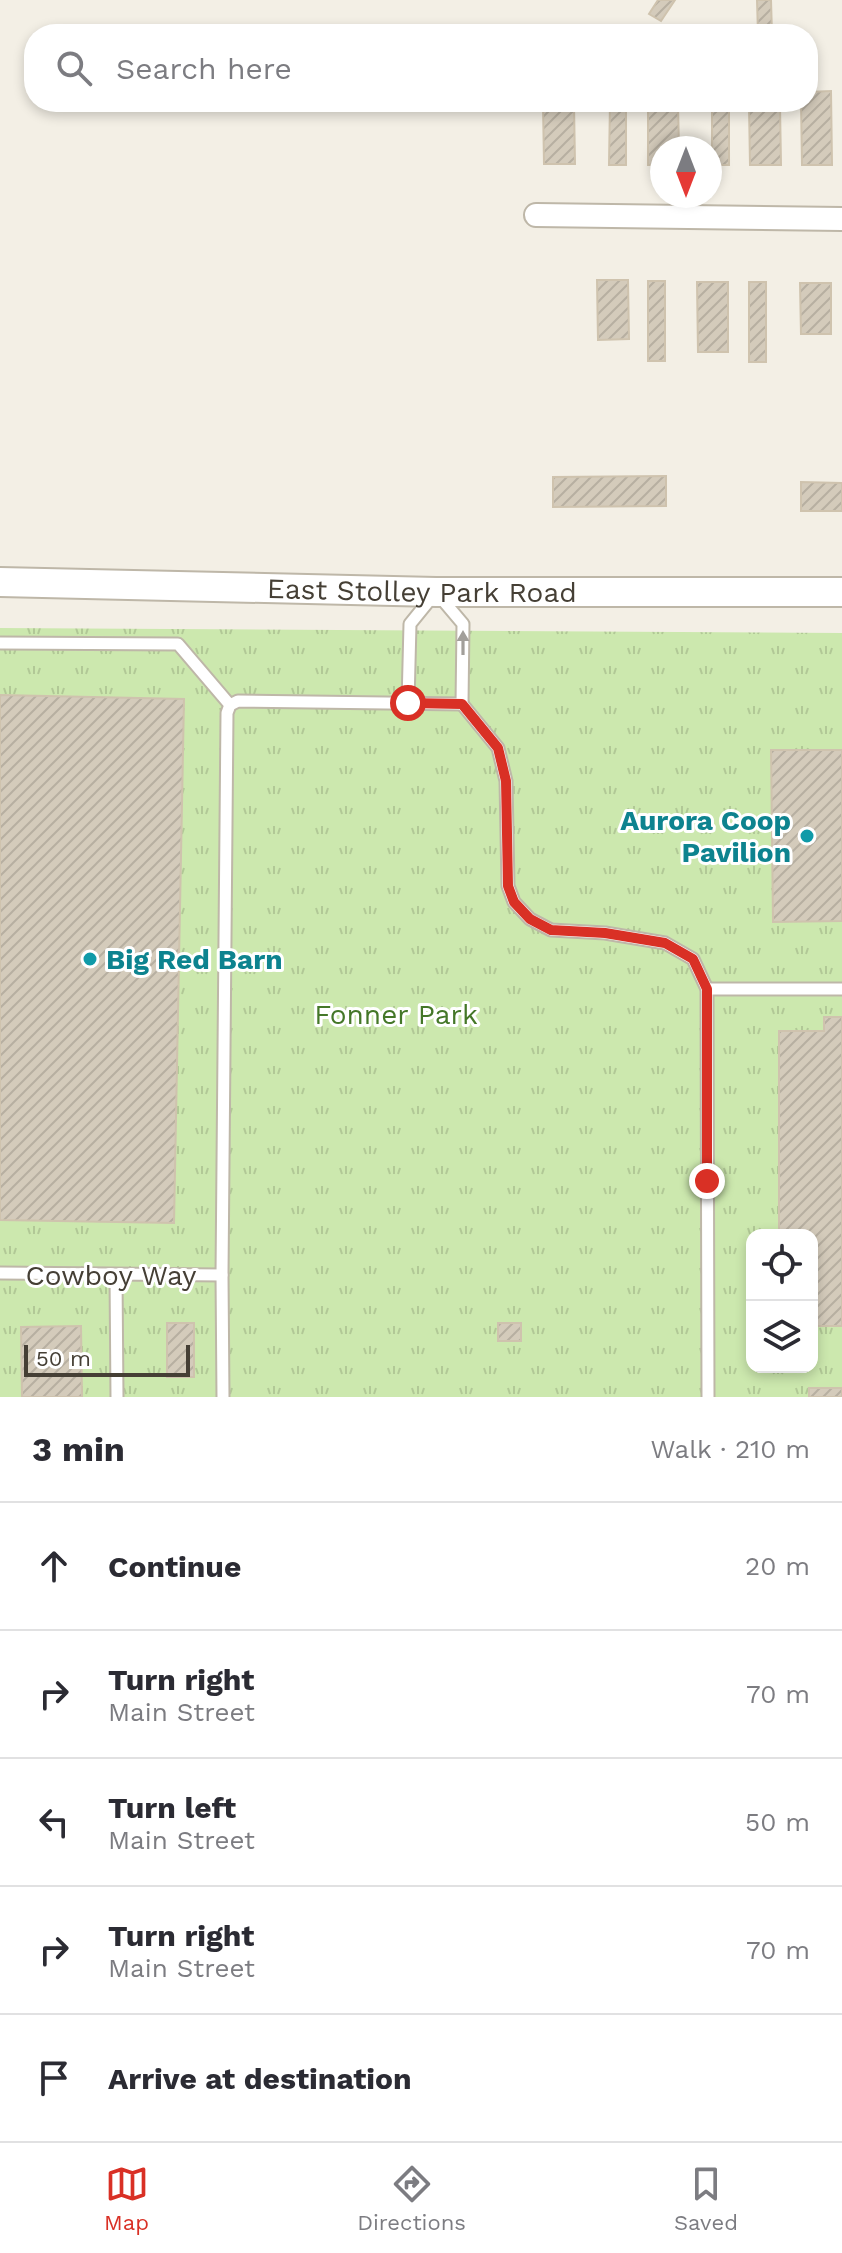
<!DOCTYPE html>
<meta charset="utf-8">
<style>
:root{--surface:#fff;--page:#f2f2f3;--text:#2b2b33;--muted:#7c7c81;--line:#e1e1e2;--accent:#d93025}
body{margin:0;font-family:"Work Sans",sans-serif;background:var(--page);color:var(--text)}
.controls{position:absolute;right:24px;bottom:24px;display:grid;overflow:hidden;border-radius:16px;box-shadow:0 4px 12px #0003}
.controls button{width:72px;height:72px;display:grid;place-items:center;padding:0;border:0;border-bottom:2px solid var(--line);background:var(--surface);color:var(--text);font:40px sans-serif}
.compass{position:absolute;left:650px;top:136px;width:72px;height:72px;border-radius:50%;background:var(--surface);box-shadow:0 4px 12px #0003;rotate:180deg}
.scale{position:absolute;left:24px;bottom:20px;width:166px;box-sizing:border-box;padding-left:8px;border:4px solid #453f35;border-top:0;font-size:22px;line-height:28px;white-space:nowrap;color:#453f35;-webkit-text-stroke:6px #fff;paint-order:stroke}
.stop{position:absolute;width:24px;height:24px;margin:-18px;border:6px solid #d93025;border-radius:50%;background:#fff}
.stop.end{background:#d93025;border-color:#fff;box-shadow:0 2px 8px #0008}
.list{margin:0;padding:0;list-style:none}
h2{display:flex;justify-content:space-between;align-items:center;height:104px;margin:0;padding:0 32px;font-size:34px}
h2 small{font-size:26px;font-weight:400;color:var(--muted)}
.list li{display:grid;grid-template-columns:52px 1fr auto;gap:24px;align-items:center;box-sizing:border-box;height:128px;padding:0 32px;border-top:2px solid var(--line)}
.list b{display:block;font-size:30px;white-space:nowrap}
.list p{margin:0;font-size:26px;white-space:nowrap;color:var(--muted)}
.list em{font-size:26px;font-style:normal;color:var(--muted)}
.icon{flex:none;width:44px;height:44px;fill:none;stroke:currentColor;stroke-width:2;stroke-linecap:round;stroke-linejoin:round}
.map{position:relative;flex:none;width:842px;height:1397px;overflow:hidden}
.search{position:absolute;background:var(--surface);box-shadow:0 4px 12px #0003;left:24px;right:24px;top:24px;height:88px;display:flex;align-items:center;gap:20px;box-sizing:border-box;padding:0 28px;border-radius:32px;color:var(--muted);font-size:30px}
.sheet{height:744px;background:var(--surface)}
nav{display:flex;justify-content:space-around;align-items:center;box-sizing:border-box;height:112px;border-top:2px solid var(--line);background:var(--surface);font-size:22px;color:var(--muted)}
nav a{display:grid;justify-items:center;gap:4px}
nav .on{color:var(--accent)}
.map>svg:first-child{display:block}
.park{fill:url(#park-tufts);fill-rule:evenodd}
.building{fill:url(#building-hatch);stroke:#cfc3ae;stroke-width:2}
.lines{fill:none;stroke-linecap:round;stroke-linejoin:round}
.service-casing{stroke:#beb7a8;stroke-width:15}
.minor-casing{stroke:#beb7a8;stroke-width:26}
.tertiary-casing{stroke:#beb7a8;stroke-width:32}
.service{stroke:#fff;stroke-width:11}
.minor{stroke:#fff;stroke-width:22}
.tertiary{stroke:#fff;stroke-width:28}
.oneway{fill:#a29f9a}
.route{stroke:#d93025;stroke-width:10}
.culture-dot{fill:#0f9aa8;stroke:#fff;stroke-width:3}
.labels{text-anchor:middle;stroke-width:6;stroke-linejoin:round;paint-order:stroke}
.street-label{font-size:28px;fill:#453f35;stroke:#fff}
.culture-label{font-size:28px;font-weight:bold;fill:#0d838f;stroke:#fff;text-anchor:end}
.park-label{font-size:28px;fill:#447728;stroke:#fff}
</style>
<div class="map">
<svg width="842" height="1397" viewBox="0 0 842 1397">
<defs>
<pattern id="park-tufts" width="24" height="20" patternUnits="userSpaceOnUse" patternTransform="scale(2)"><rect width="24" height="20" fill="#cce8ae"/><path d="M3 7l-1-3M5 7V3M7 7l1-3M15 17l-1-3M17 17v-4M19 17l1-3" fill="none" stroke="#b1c896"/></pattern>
<pattern id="building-hatch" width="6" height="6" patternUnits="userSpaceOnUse" patternTransform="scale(2)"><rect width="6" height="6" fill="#d4cbbb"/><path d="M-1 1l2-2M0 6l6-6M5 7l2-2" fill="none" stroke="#b7afa1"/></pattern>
</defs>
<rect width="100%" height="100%" fill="#f3efe5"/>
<path class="park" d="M0,628l842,5v764h-842zM752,1235h60v132h-60z"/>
<g class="building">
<path d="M658,0h17l-14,21 -12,-7z"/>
<path d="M757,0h14l1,34h-14z"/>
<path d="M831,91l1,74h-30l-1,-63h7v-10z"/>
<path d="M610,102h16v63h-17z"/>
<rect x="712" y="102" width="17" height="63"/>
<path d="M574,104l1,60h-31l-1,-59z"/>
<path d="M648,105h30l1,43h-17v17h-14z"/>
<path d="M780,105l1,60h-31l-1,-59z"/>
<path d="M597,280h31l1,59 -31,1z"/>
<rect x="648" y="281" width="17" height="80"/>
<path d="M697,282h31v70h-30z"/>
<rect x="749" y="282" width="17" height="80"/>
<path d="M800,283h31v51h-30z"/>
<path d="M666,476v30l-113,1v-30z"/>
<path d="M801,482l41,1v28h-41z"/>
<path d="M0,695l184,4 -10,524 -174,-3z"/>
<path d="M771,750h71v171l-69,1z"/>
<path d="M824,1017h18v309h-30v-91h-33v-204h45z"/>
<rect x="167" y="1323" width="27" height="54"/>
<rect x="498" y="1323" width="23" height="18"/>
<path d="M81,1326l1,71h-60l-1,-70z"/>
<rect x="809" y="1388" width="33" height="9"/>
</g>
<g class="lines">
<defs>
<g id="service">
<path d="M0,643l178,1 52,61"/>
<path d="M408,703l2,-79 26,-32 27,32 -1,80"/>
<path d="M462,704l36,44 8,33 2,105 6,16 16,17 21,11 54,3 60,10 28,16 14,30 1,408"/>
<path d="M707,989h135"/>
<path d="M0,1273l222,2"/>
<path d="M116,1275l1,122"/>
<path d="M223,1397l-1,-122 5,-562 3,-8 8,-4 224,3"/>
</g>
<path id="minor" d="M536,215l306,4"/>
<g id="tertiary">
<path id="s1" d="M0,582l436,10h406"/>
</g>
</defs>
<use href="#service" class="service-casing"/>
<use href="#minor" class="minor-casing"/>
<use href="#tertiary" class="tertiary-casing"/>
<use href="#service" class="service"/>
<use href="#minor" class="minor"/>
<use href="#tertiary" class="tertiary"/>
</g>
<defs><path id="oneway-solid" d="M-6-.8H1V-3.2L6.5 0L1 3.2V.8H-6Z" transform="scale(2)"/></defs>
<use class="oneway" href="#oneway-solid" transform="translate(463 643) rotate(-90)"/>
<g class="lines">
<path class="route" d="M408,703l54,1 36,44 8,33 2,105 6,16 16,17 21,11 54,3 60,10 28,16 14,30v192"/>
</g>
<g class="culture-dot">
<circle cx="807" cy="836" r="8"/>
<circle cx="90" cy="959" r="8"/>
</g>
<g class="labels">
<g class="street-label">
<text dy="10" stroke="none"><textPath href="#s1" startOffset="422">East Stolley Park Road</textPath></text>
<text x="111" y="1285">Cowboy Way</text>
</g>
<g class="culture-label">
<text x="791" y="830">Aurora Coop<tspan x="791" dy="32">Pavilion</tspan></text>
<text x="106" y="969" text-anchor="start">Big Red Barn</text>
</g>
<g class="park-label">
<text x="396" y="1024">Fonner Park</text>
</g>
</g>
</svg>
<div class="controls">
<button><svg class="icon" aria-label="locate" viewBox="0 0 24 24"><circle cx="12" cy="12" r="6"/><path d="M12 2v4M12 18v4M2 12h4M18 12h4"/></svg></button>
<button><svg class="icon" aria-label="layers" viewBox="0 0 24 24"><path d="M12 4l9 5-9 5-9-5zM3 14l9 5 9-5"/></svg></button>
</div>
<svg class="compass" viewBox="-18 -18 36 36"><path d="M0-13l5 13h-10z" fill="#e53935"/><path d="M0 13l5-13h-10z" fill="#7c7c81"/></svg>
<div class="scale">50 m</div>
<div class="stop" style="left:408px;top:703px"></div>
<div class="stop end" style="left:707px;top:1181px"></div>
<div class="search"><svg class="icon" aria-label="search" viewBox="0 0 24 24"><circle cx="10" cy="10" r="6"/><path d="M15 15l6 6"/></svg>Search here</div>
</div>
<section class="sheet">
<h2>3 min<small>Walk · 210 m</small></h2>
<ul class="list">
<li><svg class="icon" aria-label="ahead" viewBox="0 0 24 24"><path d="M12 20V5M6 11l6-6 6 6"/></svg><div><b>Continue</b></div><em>20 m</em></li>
<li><svg class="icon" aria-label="right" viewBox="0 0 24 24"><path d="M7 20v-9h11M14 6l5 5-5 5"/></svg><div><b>Turn right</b><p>Main Street</p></div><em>70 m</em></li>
<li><svg class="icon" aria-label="left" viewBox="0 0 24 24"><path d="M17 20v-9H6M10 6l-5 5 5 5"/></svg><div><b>Turn left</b><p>Main Street</p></div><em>50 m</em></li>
<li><svg class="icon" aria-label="right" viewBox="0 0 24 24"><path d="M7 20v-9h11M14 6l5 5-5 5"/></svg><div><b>Turn right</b><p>Main Street</p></div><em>70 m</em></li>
<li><svg class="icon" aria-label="arrive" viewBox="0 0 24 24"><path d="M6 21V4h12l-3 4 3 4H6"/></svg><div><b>Arrive at destination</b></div></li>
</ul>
</section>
<nav>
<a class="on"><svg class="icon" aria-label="map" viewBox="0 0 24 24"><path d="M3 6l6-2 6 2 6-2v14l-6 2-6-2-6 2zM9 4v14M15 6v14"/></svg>Map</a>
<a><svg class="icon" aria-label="directions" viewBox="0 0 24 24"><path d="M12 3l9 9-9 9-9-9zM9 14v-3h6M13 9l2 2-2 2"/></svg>Directions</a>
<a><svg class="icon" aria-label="saved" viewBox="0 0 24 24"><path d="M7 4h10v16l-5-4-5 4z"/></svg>Saved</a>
</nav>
